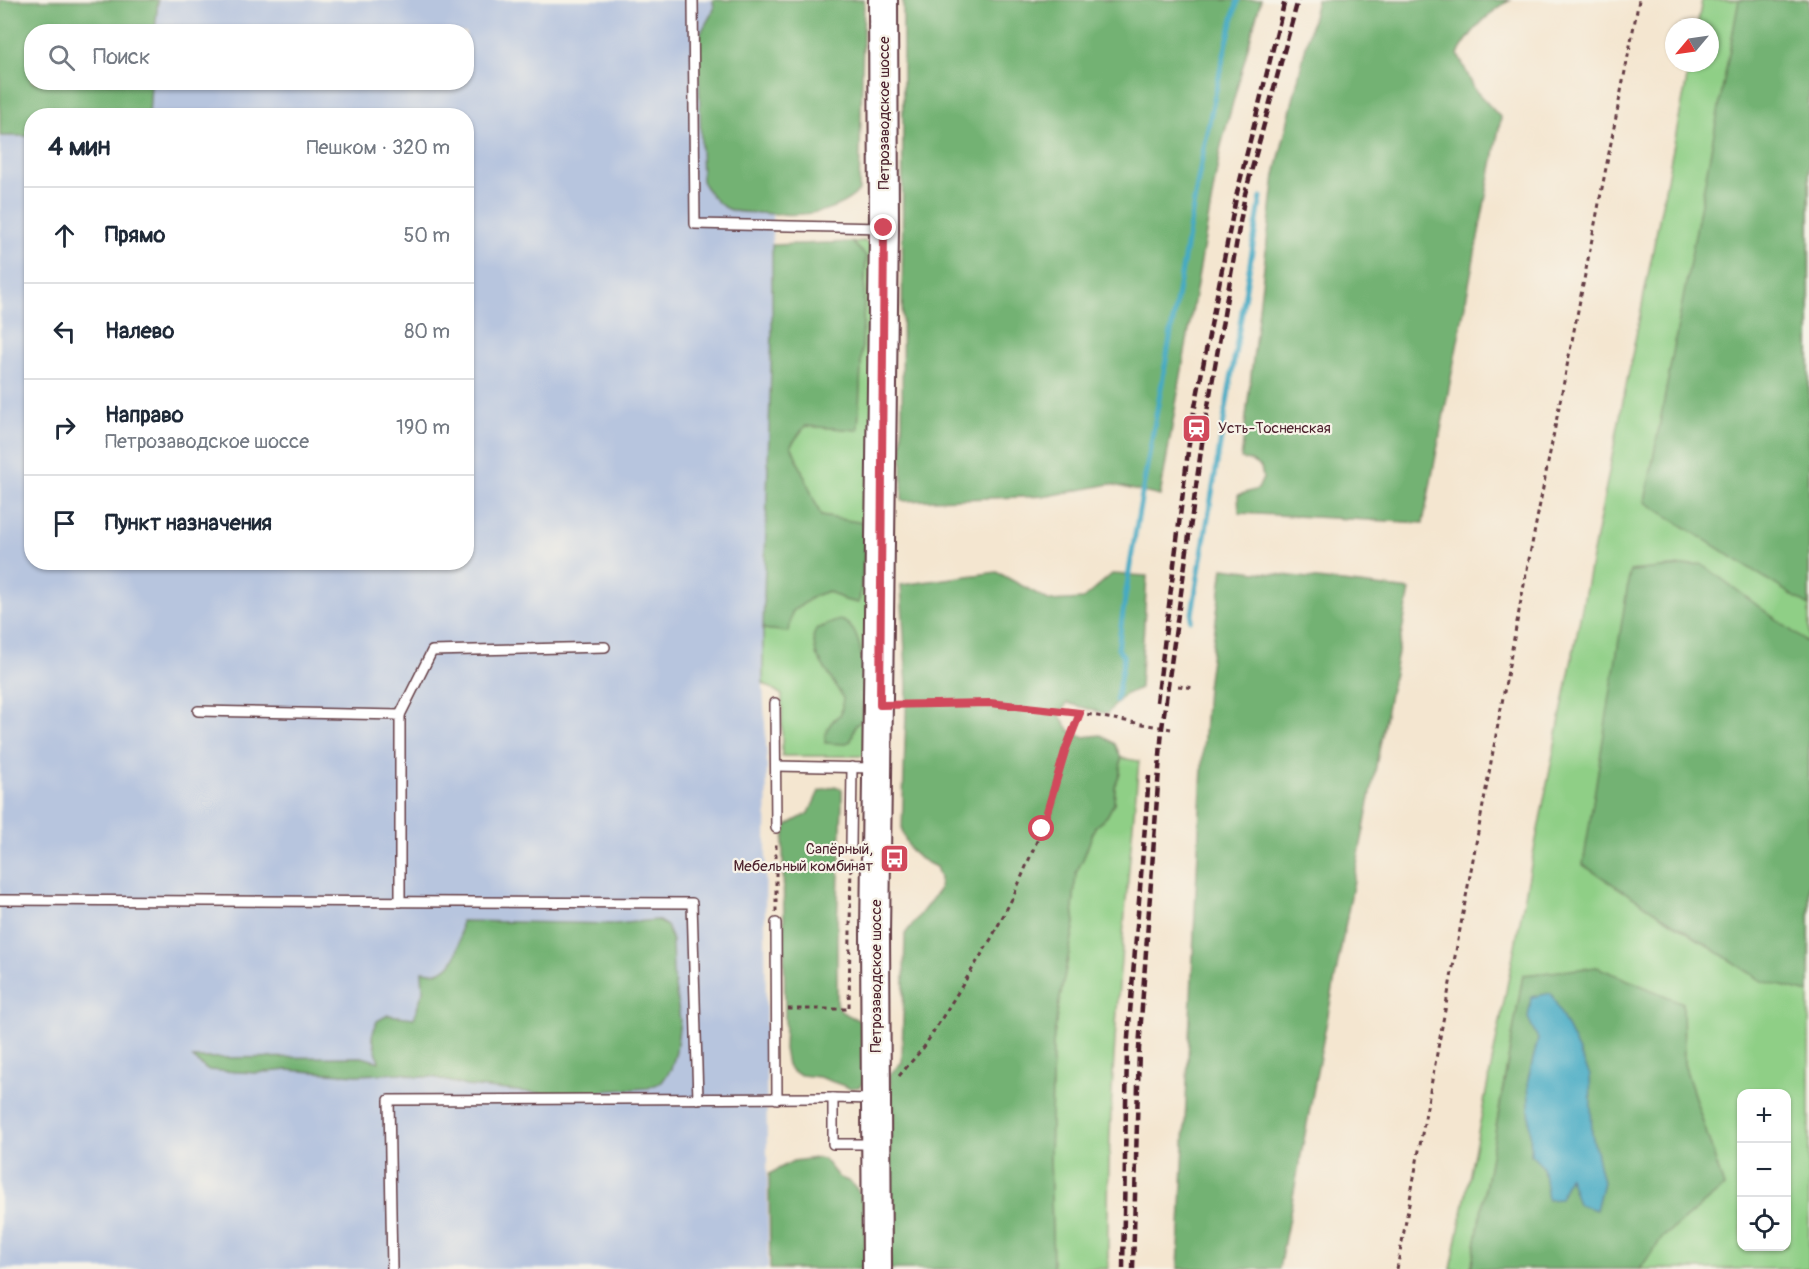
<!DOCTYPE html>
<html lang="ru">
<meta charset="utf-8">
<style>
:root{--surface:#fff;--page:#f2f2f3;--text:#1f2937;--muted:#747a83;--line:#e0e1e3}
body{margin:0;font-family:Pangolin,sans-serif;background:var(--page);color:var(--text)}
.controls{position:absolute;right:18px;bottom:18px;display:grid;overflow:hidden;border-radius:12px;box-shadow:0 2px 4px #0004}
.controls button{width:54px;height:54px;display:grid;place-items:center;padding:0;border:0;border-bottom:2px solid var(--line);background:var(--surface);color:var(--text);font:30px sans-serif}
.compass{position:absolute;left:1665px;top:18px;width:54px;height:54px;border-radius:50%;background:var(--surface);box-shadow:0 2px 4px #0004;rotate:241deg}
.stop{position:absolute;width:18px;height:18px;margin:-14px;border:4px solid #d1495b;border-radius:50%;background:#fff}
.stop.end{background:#d1495b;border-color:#fff;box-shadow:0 2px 6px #0008}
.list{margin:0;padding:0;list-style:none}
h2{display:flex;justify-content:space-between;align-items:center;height:78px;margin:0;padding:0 24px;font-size:26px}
h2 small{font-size:20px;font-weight:400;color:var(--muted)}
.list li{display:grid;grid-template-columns:39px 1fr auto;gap:18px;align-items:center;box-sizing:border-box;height:96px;padding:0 24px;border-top:2px solid var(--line)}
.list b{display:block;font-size:22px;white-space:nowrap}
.list p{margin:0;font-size:20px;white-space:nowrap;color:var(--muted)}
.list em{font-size:20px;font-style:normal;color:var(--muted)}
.icon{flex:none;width:33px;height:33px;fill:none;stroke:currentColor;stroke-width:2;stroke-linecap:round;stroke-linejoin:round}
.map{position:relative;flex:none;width:1809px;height:1269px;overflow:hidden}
.search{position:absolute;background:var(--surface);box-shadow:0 2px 4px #0004;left:24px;top:24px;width:450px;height:66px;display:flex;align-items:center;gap:15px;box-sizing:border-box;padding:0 21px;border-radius:24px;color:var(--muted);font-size:22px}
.panel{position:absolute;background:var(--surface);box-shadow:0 2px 4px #0004;left:24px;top:108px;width:450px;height:462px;border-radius:24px}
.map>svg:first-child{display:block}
.industrial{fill:#b7c5de;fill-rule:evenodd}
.green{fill:#8fcf86;stroke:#6c7758;stroke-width:1.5;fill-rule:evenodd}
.forest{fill:#73b273;stroke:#5e684f;stroke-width:1.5}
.water{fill:#44aac4;stroke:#476478;stroke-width:1.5}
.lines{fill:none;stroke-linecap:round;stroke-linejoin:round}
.stream{stroke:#44aac4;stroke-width:5}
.service-casing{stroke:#643d44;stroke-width:12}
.primary-casing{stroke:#643d44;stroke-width:32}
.path{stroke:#643d44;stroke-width:3;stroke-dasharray:4.5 4.5;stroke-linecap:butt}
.service{stroke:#fff;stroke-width:9}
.primary{stroke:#fff;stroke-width:28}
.rail{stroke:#4a1f2b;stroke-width:4.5;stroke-dasharray:9 4.5;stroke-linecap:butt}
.route{stroke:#d1495b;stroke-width:8}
.labels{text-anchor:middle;stroke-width:4.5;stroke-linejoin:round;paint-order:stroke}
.street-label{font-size:15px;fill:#4a1f2b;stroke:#f7f3e8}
.poi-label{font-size:15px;fill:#4a1f2b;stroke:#f7f3e8;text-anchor:start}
</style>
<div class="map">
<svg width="1809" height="1269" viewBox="0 0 1809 1269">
<rect width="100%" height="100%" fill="#f7f3e8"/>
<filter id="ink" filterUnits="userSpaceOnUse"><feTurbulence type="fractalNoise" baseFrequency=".0167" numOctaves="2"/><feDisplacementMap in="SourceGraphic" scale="12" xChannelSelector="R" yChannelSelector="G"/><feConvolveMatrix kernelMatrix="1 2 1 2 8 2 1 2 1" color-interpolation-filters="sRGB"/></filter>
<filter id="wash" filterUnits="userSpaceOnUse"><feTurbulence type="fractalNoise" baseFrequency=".008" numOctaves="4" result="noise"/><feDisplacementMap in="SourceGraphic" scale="24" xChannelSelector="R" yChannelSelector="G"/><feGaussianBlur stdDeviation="1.35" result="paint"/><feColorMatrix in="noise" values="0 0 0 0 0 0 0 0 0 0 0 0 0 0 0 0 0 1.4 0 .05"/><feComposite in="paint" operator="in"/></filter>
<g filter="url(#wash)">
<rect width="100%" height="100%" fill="#f4e6d0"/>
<path class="industrial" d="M0,0h773l-1,333 -9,296v54l4,80 -2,157 3,349h-768zM32,32h434v50h-434zM32,116h434v446h-434z"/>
<g class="green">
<path d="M1702,0h107v1269h-169l22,-31 62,-51 -40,-123 -1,-61 -160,-28 -52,294h-20l239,-1206h20v-36h-13zM1742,1094h44v152h-44z"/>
<path d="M864,241l12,6 -8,509h-86v-61l-19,-12v-54l25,2 4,-19 22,-16 14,-5 17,9 14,3 5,-79 -43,-8 -30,-71 14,-19 53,4 8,-174 -14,-14z"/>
<path d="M1121,758l18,3c-16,169 -33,338 -31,508h-55l-3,-112 3,-113 5,-36 17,-85 -2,-15 3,-35 8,-16 11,-30 12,-11 7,-13 1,-16 5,-14z"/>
</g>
<g class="forest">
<path d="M0,0h158l-3,31 -123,1v50l119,1 -2,32 -117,1 -1,20h-31z"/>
<path d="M713,0h151l-5,191c-27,26 -64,25 -100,22 -9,-1 -20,0 -28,-3 -13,-4 -23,-18 -29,-29l-4,-143 16,-29z"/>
<path d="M903,0h358l-40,146 -61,350 -50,-12 -62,12 -146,5z"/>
<path d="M1317,0h193c-22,13 -40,32 -52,54l17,36 26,28 -78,405 -184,-10 -1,-18 20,-6 5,-11 -2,-11 -10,-6 -10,-2 34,-284z"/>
<path d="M1739,0h70v606l-164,-104z"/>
<path d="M852,242l14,14 -8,174 -53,-4 -14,19 30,71 43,7 1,24 -6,56 -14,-3 -17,-9 -14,5 -22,16 -3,20 -26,-3 9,-296v-88z"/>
<path d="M1702,564l107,80v349l-47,-12 -179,-116 47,-294z"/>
<path d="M1223,568l187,22 -131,679h-101l24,-502 5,-79z"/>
<path d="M997,572l53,29 33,-2 29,-25 35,2 -7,112 -16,7 -17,19 -40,-11 -7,13 10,15 13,6 18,-2 14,9 6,14 -1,15 -5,14 -1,16 -7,13 -12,11 -11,30 -8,16 -3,35 2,15 -17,85 -5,36 -3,113 3,112h-163v-195l12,-12 3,-128 34,-44 1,-12 -4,-11c-21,-10 -27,-14 -34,-37l5,-144 -6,-101z"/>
<path d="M839,620c31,6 23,75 23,100l-7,6 -4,15 -7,3 -19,-1c0,-12 5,-22 16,-29l2,-16 -27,-44 -3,-17 3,-8z"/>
<path d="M835,786l7,3v14l-5,122v78l5,9 20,10 2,60 -5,5 -9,1 -31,-11 -18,-2 -8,-3 -6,-7 -3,-16 1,-27 -2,-179 4,-18 22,-12 10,-22z"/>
<path d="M657,920l10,6 5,15 1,31 7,48 -4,32 -5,17 -9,13 -14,6 -46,3 -16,5h-18l-102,-10 -33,-9h-16l-14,-4 -46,2 -69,-5 -32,3 -49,-3 -14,-12 169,-1 17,5 -7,-26 5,-15 11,-6 26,3 9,-27 -1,-20c4,0 11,2 15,1 23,-5 23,-33 24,-51l154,3z"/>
<path d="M1597,967l86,36 1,61 40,123 -62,51 -22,31h-169l52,-294z"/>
<path d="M816,1158l8,1 15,19c36,6 25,64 25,91h-94l-1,-95 24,-13z"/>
</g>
<path class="water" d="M1551,993l39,82 2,59 11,48 -7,28 -18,-6 -9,-27 -9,22 -12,1 -5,-33 -12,-12 -3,-76 10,-40 -10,-21 3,-21z"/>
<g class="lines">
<g class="stream">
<path d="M1191,620l70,-423"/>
<path d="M1116,701l8,-44 -6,-8c14,-110 36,-219 55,-328 19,-107 36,-216 65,-321"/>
</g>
</g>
</g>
<g filter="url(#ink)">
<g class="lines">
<defs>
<g id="service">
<path d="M693,0l2,224 187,4"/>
<path d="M775,703l1,125"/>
<path d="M198,711l202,4v187"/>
<path d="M400,715l32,-64 173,-4"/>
<path d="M776,766l97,2"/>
<path d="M851,845l1,-78"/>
<path d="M0,900l692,3 6,196"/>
<path d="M776,923l1,176"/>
<path d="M873,1099l-40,-1v46h41"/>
<path d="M392,1269l-3,-169 444,-2"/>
</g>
<path id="primary" d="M877,1269l-2,-335 9,-706 -1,-228"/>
</defs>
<use href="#service" class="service-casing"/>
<use href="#primary" class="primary-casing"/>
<g class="path">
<path d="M1178,686l17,2"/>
<path d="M899,705l91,-2 90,10 91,16"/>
<path d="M776,912v-71"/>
<path d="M788,1009h61l2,-154"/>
<path d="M899,1076l25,-29 67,-108 22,-42 29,-68 23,-78 15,-38"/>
<path d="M1397,1269l125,-674 117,-595"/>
</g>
<use href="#service" class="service"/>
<use href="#primary" class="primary"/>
<g class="rail">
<path d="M1157,702l34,-275 46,-234 48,-193"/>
<path d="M1123,1269l4,-219 22,-274"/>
<path d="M1133,1269l6,-220 23,-321 42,-299 41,-235 53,-194"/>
</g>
</g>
</g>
<g class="lines" filter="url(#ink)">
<path class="route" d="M884,228l-4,477 110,-2 90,10 -15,38 -23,78"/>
</g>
<defs>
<symbol id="station-square" viewBox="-11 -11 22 22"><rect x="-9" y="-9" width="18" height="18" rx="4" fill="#d1495b" stroke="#f7f3e8"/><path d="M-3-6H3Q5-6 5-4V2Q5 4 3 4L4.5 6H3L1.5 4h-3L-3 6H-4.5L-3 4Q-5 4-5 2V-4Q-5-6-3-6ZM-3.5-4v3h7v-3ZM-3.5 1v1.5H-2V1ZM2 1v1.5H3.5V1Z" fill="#fff"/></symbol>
<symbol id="bus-square" viewBox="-11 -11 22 22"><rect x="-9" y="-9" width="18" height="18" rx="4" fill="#d1495b" stroke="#f7f3e8"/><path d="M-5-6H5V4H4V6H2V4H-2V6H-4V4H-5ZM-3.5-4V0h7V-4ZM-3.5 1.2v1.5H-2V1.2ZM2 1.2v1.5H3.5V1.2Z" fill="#fff"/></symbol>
</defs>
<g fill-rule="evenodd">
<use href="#station-square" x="1180" y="412" width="33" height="33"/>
<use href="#bus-square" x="878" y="842" width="33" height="33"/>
</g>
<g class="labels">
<g class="street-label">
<text transform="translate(884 113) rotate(-90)" y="5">Петрозаводское шоссе</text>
<text transform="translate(876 976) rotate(-90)" y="5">Петрозаводское шоссе</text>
</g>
<g class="poi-label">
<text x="1218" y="433">Усть-Тосненская</text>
<text x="873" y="854" text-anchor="end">Сапёрный,<tspan x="873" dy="17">Мебельный комбинат</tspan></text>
</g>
</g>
</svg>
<div class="controls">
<button>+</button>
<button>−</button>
<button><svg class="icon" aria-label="locate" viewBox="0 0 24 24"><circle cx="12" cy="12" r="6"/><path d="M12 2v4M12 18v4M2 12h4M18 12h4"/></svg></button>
</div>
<svg class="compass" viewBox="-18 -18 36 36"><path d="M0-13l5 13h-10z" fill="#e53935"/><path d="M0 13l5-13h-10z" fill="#747a83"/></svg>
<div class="stop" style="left:1042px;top:829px"></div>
<div class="stop end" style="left:884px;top:228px"></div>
<div class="search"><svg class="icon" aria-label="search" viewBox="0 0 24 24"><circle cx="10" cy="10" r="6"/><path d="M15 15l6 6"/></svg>Поиск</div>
<section class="panel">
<h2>4 мин<small>Пешком · 320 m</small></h2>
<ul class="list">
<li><svg class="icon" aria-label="ahead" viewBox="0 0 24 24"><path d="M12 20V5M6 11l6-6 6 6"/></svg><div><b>Прямо</b></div><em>50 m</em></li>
<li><svg class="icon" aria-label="left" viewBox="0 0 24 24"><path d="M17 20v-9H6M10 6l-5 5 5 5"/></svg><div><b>Налево</b></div><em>80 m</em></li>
<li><svg class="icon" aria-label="right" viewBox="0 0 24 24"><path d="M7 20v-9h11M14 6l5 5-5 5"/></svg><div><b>Направо</b><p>Петрозаводское шоссе</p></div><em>190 m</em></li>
<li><svg class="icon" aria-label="arrive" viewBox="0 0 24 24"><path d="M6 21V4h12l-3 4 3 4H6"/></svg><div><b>Пункт назначения</b></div></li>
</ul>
</section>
</div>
